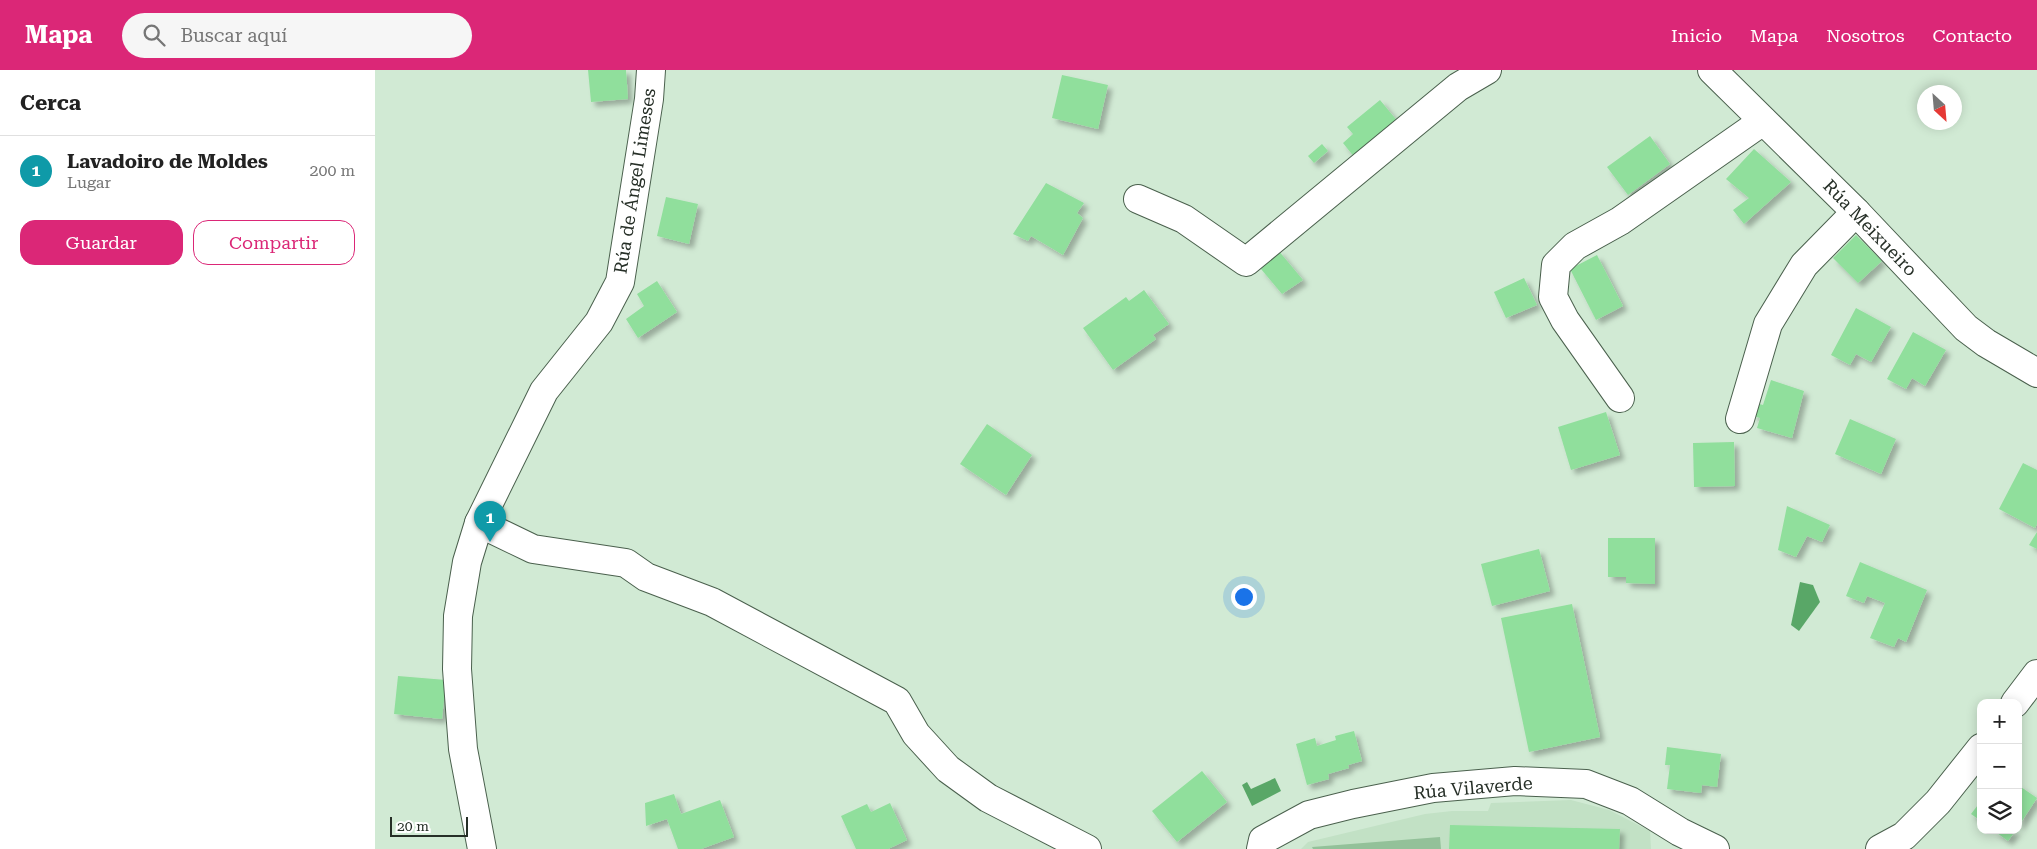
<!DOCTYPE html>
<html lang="es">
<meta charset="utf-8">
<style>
:root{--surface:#fff;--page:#f6f6f6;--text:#222;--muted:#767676;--line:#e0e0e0;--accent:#db2777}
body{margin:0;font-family:"Roboto Serif",serif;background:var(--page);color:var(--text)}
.controls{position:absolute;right:15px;bottom:15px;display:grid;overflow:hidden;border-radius:10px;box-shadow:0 2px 12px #0003}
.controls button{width:45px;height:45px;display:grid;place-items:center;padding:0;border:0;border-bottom:1px solid var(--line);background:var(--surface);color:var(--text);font:25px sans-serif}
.compass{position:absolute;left:1542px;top:15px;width:45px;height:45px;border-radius:50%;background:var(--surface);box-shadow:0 2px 12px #0003;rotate:154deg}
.scale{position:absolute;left:15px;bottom:12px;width:78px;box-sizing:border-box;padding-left:5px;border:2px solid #262f27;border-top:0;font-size:14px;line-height:18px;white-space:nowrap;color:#262f27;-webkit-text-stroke:4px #fff;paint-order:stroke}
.you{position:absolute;left:868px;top:526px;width:18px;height:18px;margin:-12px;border:4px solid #fff;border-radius:50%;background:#1a73e8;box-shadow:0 0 0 8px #1a73e833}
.badge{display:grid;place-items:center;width:32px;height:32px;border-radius:50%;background:var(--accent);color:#fff;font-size:16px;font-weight:700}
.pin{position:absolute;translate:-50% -41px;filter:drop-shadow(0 1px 2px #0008)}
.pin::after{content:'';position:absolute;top:26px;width:18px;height:15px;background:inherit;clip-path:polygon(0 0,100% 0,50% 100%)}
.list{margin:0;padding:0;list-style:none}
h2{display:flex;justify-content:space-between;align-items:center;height:65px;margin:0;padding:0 20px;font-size:21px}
h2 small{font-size:16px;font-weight:400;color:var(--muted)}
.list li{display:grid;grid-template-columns:32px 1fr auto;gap:15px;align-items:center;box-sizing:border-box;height:70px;padding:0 20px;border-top:1px solid var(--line)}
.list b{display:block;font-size:19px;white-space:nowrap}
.list p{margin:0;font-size:16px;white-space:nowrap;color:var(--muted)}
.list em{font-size:16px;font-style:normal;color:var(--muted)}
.actions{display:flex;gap:10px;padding:15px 20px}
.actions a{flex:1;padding:11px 0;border:1px solid var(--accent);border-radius:15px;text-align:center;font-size:18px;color:var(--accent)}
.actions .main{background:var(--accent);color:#fff}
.icon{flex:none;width:28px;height:28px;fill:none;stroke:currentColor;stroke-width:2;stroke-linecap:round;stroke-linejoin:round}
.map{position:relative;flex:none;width:1662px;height:779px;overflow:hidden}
header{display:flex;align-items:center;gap:30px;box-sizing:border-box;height:70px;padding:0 25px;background:var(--accent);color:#fff}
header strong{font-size:24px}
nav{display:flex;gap:28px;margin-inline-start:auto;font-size:18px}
.search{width:350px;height:45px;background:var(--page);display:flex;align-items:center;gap:12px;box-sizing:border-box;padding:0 18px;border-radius:28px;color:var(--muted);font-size:19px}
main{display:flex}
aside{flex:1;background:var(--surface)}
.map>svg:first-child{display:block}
.built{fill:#c2e1c5}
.green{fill:#93c199}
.water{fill:#59a767}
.building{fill:#90df9c;filter:url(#shadow)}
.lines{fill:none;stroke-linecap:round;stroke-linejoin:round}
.street-casing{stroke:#4a604d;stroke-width:30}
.street{stroke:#fff;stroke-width:28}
.labels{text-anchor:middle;stroke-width:4;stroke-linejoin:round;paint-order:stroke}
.street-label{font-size:18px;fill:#262f27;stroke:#fff}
</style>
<header>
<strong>Mapa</strong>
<div class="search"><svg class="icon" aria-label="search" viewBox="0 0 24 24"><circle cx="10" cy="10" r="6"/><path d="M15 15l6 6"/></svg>Buscar aquí</div>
<nav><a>Inicio</a><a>Mapa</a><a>Nosotros</a><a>Contacto</a></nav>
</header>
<main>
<aside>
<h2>Cerca<small></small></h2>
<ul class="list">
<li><span class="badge" style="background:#0f9aa8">1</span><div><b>Lavadoiro de Moldes</b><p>Lugar</p></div><em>200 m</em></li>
</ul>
<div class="actions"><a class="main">Guardar</a><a>Compartir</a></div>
</aside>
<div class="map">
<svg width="1662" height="779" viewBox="0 0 1662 779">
<defs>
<filter id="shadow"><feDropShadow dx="4.5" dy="4.5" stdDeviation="2.5" flood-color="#0004"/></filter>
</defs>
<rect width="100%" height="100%" fill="#d1ead4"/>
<path class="built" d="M1196,730l38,10 41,21 1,18h-350l7,-7 117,-28 27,-3h36l3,-8z"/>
<path class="green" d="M1065,767l1,12h-128l-1,-2z"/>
<g class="water">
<path d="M1425,512l13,3 7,17 -21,29 -8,-6z"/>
<path d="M900,708l6,13 -29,15 -10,-21 5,-3 4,7z"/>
</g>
<g class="building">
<path d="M213,0h38l2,29 -37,3z"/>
<path d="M687,5l46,10 -10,44 -46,-11z"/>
<path d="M1005,30l19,23 -44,35 -12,-15 10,-9 -6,-7z"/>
<path d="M1275,66l20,28 -42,31 -21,-28z"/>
<path d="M947,74l6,7 -14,12 -6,-7z"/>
<path d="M1379,79l37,33 -47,42 -11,-14 16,-12 -23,-19z"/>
<path d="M671,113l38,20 -7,10 6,5 -20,37 -32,-19 -3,5 -15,-7z"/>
<path d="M291,127l32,7 -9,40 -32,-8z"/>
<path d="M1481,165l26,26 -24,22 -25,-25z"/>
<path d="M903,180l25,30 -21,14 -21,-25z"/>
<path d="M1222,185l26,51 -27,14 -26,-51z"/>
<path d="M1149,208l13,27 -31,13 -12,-26z"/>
<path d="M282,211l20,31 -39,26 -12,-19 18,-13 -7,-12z"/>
<path d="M769,220l25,34 -16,11 3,4 -43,31 -30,-42 43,-31 3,4z"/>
<path d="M1481,238l35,19 -20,35 -15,-8 -6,11 -19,-10z"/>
<path d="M1538,262l33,18 -21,36 -13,-8 -6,11 -19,-10z"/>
<path d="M1396,310l33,11 -12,47 -35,-10 3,-10 -7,-2 3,-13 7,2z"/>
<path d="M1231,342l14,43 -49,15 -13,-43z"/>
<path d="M1475,349l46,20 -15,35 -46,-20z"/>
<path d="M612,354l45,31 -26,40 -46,-31z"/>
<path d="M1359,372l1,44 -41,1 -1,-44z"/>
<path d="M1648,393l14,7v54l-2,4 -36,-19z"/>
<path d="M1412,436l43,19 -8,17 -15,-6 -11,21 -18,-7z"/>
<path d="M1662,462v17l-8,-4z"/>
<path d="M1233,468h47v46l-29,-1v-6h-18z"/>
<path d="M1164,479l11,42 -58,15 -11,-42z"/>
<path d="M1485,492l67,28 -21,52 -8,-4 -4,9 -24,-9 15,-35 -18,-7 -3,7 -18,-7z"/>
<path d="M1197,534l28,133 -71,15 -28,-134z"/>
<path d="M23,606l48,4 -4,39 -48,-5z"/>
<path d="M979,661l8,30 -14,4 1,3 -21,6 1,5 -22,6 -11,-41 19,-6 2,8 19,-6 -1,-4z"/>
<path d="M1292,677l54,7 -4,33 -15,-2 -1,8 -34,-4 3,-24h-5z"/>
<path d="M827,701l25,31 -50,40 -25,-31z"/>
<path d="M1643,715l19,13 -19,29z"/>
<path d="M299,724l7,20 39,-14 14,37 -33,12h-23l-11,-30 -21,7 -1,-23z"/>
<path d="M1606,731v20l-10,-7z"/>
<path d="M515,733l17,37 -19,9h-32l-15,-33 26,-12 4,8z"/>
<path d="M1075,755l170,4 -1,20h-170z"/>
<path d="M1618,760h23l-8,11z"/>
</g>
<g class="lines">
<defs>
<g id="street">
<path d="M1337,0l144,142 110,116 20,15 51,30"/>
<path d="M763,129l46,20 62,43 212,-175 29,-17"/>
<path d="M1245,328l-55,-78 -12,-23 3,-32 19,-19 45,-25 143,-100"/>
<path d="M1365,349l28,-95 36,-59 52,-53"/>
<path d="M104,453l54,26 93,14 20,14 66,25 185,99 19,33 32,35 40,29 99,51"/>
<path d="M1640,633l22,-29"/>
<path d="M107,779l-19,-100 -6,-80 1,-53 9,-54 12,-39 65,-132 55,-69 21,-40 29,-183 2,-29"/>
<path d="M886,779l2,-9 46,-25 44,-11 80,-16 82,-7 71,3 44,17 50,31 35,17"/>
<path d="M1505,779l24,-13 34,-34 43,-54"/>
</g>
</defs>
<use href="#street" class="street-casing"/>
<use href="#street" class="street"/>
</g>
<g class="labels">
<g class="street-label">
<text transform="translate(260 111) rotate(-81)" y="6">Rúa de Ángel Limeses</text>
<text transform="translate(1495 158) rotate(46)" y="6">Rúa Meixueiro</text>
<text transform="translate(1098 718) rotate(-5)" y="6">Rúa Vilaverde</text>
</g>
</g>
</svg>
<div class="controls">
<button>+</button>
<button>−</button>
<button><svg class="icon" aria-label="layers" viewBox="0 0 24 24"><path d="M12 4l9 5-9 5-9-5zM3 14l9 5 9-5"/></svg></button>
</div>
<svg class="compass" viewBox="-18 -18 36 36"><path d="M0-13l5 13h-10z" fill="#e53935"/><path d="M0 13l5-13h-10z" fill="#767676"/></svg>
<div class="scale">20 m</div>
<div class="you"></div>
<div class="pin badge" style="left:115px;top:472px;background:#0f9aa8">1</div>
</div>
</main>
